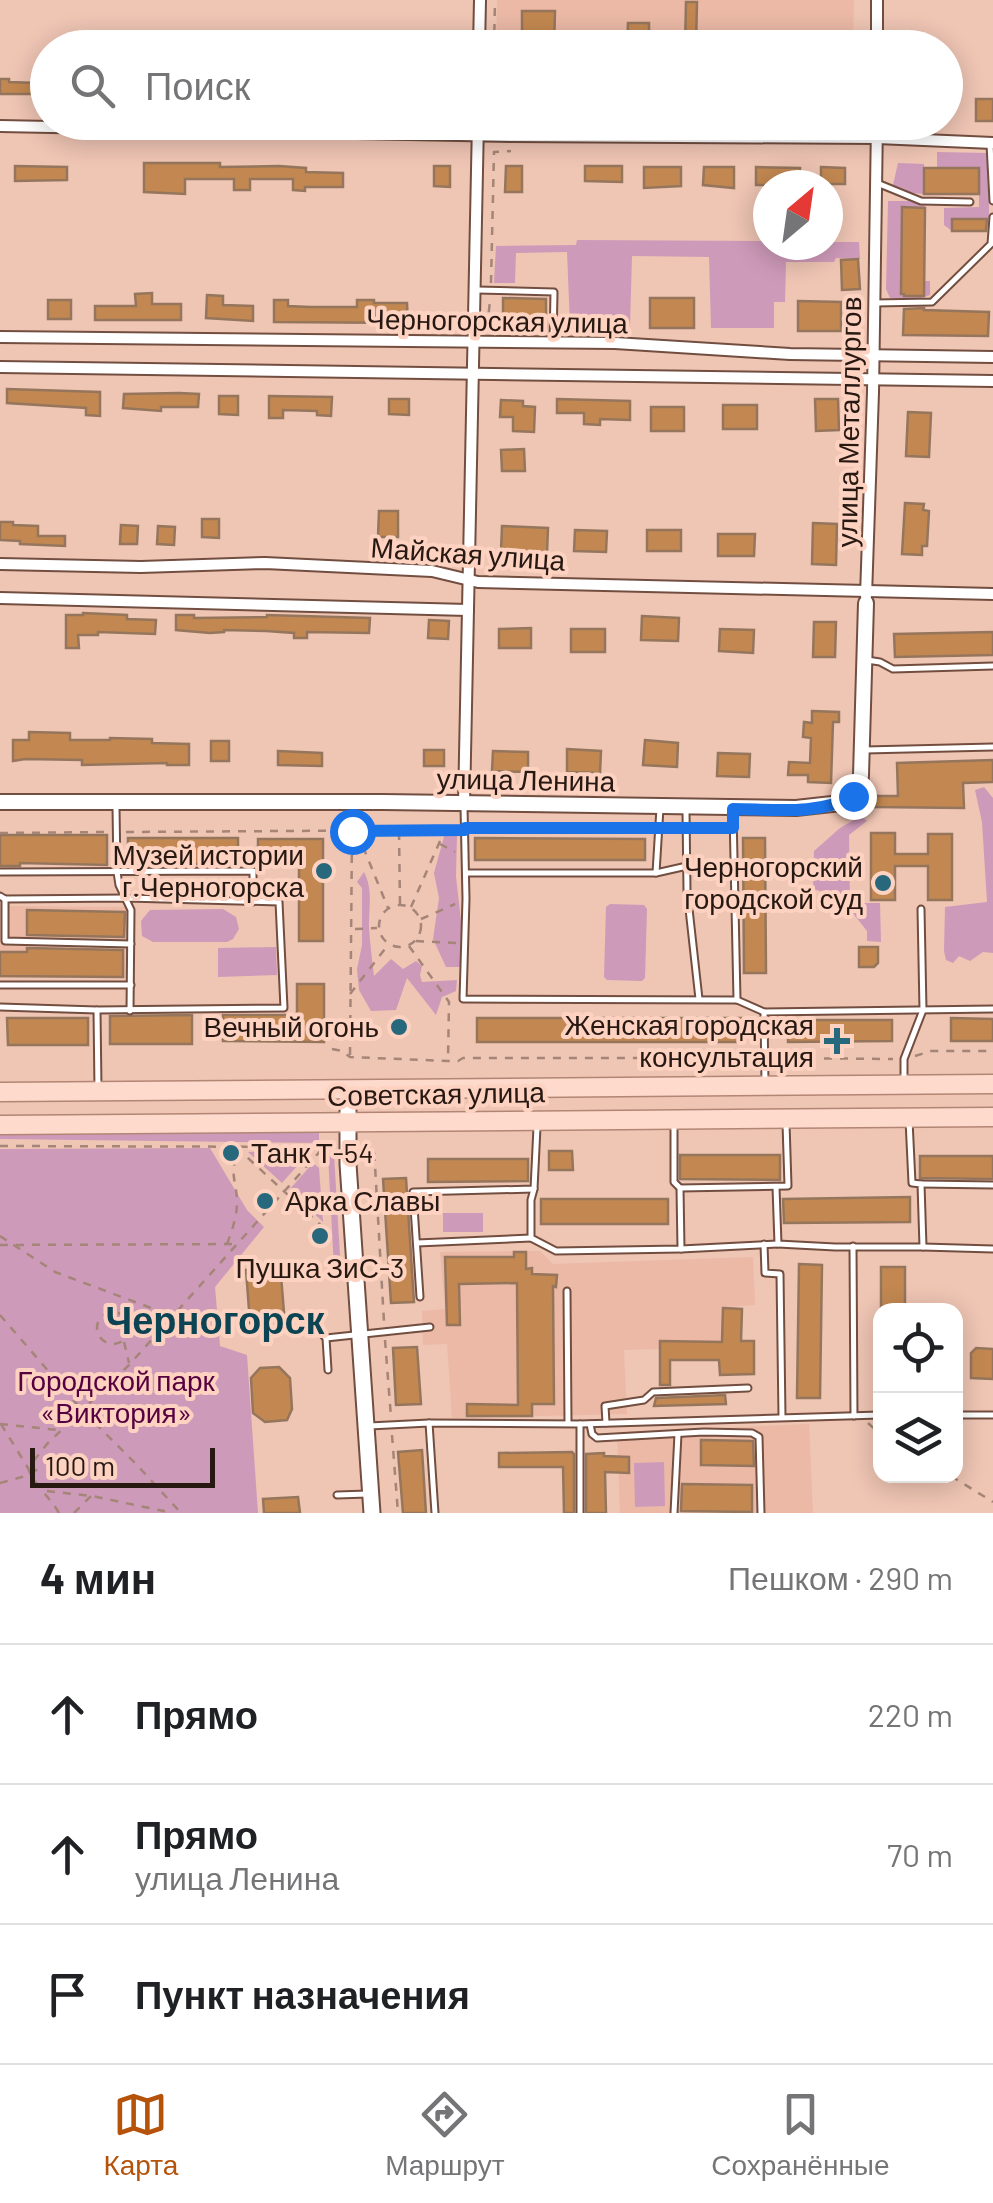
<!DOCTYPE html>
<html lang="ru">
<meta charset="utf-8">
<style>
:root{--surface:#fff;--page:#f6f6f6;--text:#202124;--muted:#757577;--line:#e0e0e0;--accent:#b45309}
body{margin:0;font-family:Barlow,sans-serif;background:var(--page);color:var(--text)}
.controls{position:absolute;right:30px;bottom:30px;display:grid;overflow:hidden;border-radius:20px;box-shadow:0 5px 25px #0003}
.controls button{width:90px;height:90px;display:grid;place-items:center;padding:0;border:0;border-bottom:2px solid var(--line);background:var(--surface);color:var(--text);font:50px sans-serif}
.compass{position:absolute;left:753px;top:170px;width:90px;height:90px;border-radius:50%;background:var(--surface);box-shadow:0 5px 25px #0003;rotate:29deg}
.scale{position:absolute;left:30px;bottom:25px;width:185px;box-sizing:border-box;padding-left:10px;border:5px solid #271812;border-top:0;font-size:28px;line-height:35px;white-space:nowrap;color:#271812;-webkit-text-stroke:8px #fdd2c1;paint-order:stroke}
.stop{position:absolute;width:30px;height:30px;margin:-22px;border:8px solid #1a73e8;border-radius:50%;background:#fff}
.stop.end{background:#1a73e8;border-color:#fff;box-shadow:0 2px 10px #0008}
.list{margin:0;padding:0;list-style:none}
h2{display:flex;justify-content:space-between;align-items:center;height:130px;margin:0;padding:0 40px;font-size:42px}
h2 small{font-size:32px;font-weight:400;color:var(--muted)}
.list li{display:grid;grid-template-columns:65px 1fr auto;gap:30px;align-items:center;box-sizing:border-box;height:140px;padding:0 40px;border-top:2px solid var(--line)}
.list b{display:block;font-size:38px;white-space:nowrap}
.list p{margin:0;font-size:32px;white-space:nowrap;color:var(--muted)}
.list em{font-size:32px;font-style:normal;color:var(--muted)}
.icon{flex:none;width:55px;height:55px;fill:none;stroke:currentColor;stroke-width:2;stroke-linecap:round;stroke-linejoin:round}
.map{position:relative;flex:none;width:993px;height:1513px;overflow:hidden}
.search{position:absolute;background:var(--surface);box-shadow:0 5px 25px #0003;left:30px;right:30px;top:30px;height:110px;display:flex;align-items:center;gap:25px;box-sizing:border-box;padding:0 35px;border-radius:55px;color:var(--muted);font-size:38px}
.sheet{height:550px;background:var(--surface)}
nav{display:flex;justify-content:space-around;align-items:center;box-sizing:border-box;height:140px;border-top:2px solid var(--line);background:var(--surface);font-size:28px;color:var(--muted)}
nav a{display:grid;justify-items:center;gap:5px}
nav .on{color:var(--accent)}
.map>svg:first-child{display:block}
.built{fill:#ebb9a6}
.green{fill:#ce9ab9}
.building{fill:#c38851;stroke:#95765c;stroke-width:2.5}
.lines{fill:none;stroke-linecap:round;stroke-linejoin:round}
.service-casing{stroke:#724e40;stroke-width:9}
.minor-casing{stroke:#724e40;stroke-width:14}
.tertiary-casing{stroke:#724e40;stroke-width:18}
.secondary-casing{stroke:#724e40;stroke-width:19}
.primary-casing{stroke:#b28675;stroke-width:21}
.path{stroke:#a58578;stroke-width:2.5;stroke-dasharray:8 8;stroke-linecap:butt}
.service{stroke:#fff;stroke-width:5}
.minor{stroke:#fff;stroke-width:10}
.tertiary{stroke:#fff;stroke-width:14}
.secondary{stroke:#fff;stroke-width:15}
.primary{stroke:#fedacc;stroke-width:18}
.route{stroke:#1a73e8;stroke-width:12}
.poi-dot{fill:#28687c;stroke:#fdd2c1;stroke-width:4}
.labels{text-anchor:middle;stroke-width:8;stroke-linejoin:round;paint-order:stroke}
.street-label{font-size:28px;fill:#271812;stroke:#fdd2c1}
.poi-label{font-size:28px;fill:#271812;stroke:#fdd2c1;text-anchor:end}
.park-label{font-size:28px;fill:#560040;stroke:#fdd2c1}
.district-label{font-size:38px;font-weight:bold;fill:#0d4454;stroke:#fdd2c1}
</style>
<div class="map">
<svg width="993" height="1513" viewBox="0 0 993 1513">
<rect width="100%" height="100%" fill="#efc5b4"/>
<g class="built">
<path d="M497,0h357l-1,47h-357z"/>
<path d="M0,906l129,1 -2,71h-127z"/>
<path d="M540,1251l13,13 200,-7 2,48 -31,2 1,40 -101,3 3,64 -175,4 -5,-74 -24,1 -1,-34 23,-2 -5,-57z"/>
<path d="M809,1424l4,89h-193l-3,-81z"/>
</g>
<g class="green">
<path d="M937,152l50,1 2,28v38h-36l-1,12 -8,-6v-17l35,-1v-38l-42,-1z"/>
<path d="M898,163l26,1v30l-11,-1 -20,-8z"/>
<path d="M888,201h26l11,4v3h-23l-1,85 23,-12h6v14l-12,4 -28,-1 -4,-9z"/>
<path d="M577,240l191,1v4h60v-3h31l1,17 -24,-1 -2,4h-48l-1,40h-11v26h-63l-2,-71 -77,-1 -2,71 -60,-2 -3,-73 -51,1 -1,30h-21l2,-37 80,-1z"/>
<path d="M984,787l9,11v155l-10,-1 -13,9 -11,-5 -6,7 -7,-3 -2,-9 1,-44 42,-5 -5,-80 -7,-32z"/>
<path d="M861,816l6,5 -18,14 1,68h30l1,39 -14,-1v-10l-27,-34 -27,-8 1,-38 26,-23z"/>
<path d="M445,833l12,1 -1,43 8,70 -2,20h-16l-13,-28 6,-41 -5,-25z"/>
<path d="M364,872c9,17 5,36 5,55 1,16 3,33 5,49l17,-17 12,10 13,-8 6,5 -2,9 2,7 35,-2 -1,11 -14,6 -6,18 -29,-37 -11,32 -25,1 -12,-21 -2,-21 5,-24v-57l-5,-6z"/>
<path d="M610,904l34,1 3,4 -2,69 -3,3 -35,-1 -3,-3 2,-70z"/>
<path d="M223,909l13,8 3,12 -6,10 -6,3h-74l-11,-6 -1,-15 9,-11z"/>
<path d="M276,947l1,28 -59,2v-29z"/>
<path d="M0,1131h319v12l-319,-4z"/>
<path d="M210,1148l37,62 17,17 -49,60 5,59 27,9 11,158h-258v-364z"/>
<path d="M300,1150l6,6 -24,27 -34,-31z"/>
<path d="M334,1154l6,102 -6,12 -6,-113z"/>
<path d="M313,1163l6,5 4,54 -34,-32z"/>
<rect x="443" y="1213" width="40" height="19"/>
<path d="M664,1462l1,44 -30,1 -1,-44z"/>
</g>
<g class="building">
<path d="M686,2h11l-1,46h-11z"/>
<path d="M522,11h33l-1,37h-32z"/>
<path d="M628,23h21v25h-22z"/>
<path d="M0,79h9v3l29,1v-3h10v14h-48z"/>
<rect x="976" y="99" width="17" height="22"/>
<path d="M144,163h76v4l59,-1 27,2v4l37,1v14h-38v4l-12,-1v-11h-43v11h-16v-11h-49v15l-41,-2z"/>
<path d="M15,166l52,1v13l-52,1z"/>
<path d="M434,166h16v21l-16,-1z"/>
<path d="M506,166h16v26h-17z"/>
<path d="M585,166h37v16l-37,-1z"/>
<path d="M644,167h37v19l-37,2z"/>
<path d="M704,167h30v21l-31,-3z"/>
<path d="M756,167l44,1v17h-44z"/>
<path d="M821,167l24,1v16h-24z"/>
<rect x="924" y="168" width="55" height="26"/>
<path d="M902,207l23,1 -1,88h-20v-2h-3z"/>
<path d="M952,219h35l-1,12h-34z"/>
<path d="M858,259l2,30 -18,1 -1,-30z"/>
<path d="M152,293v11h29v16h-86v-14h41l-1,-12z"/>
<path d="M207,295l16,1v9l30,1v15l-47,-3z"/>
<path d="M503,298l43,1v29l-43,-1z"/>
<rect x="650" y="298" width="44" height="30"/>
<rect x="48" y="300" width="23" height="19"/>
<path d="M274,300h14v6l22,1h47v-7h17v3h33l1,20 -134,-1z"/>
<path d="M798,301l43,1v29h-43z"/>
<path d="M924,308v2l65,2 -1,24 -85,-1 1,-26z"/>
<path d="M7,389l93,3v24l-14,-1v-7l-79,-5z"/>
<path d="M179,393l20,1 -1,13h-37v4l-38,-3 1,-14z"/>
<path d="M219,396h19v19l-19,-1z"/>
<path d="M269,396l63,1 -1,19 -14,-1v-4l-34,-1v8h-14z"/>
<path d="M389,399h20v16l-20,-1z"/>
<path d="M557,399l73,2v19l-30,-1v6l-16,-1v-11h-27z"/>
<path d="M815,399h23l1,31 -23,1z"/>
<path d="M501,400l22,1v5l12,1 -1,25 -21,-1v-14h-13z"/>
<rect x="723" y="405" width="34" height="24"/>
<rect x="651" y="407" width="33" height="24"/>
<path d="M908,412l23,1 -2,44 -23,-1z"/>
<path d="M524,449l1,22h-23l-1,-21z"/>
<path d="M905,503l19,1 -1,6 6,1 -2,35h-5v9l-20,-1z"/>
<path d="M379,511h19v26h-20z"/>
<path d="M202,519h17v19l-17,-1z"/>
<path d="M0,522h13v3l25,1v10h27v10l-45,-2v-3l-20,-1z"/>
<path d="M813,523l24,1 -1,41 -24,-1z"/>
<path d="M121,525l17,1 -1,18h-17z"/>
<path d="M158,526l17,1 -1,18 -17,-1z"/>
<path d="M502,526l46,2 -1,25h-15l-1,14 -15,-1 1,-15h-16z"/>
<path d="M575,530l32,1 -1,21 -32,-1z"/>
<rect x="647" y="530" width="34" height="21"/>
<path d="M718,534h37l-1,22h-36z"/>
<path d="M83,613l44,2v4l29,1 -1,14 -57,-2v3h-20l1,13h-13v-33h17z"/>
<path d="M176,615h18v3l73,-1v-2l103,3 -1,15 -62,-1v6h-13v-5l-28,-2 -42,-1v2l-14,1 -34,-3z"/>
<path d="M642,616l37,2 -1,23 -37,-1z"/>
<path d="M429,620l20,1 -1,18 -20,-1z"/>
<path d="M814,622h22l-1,35h-22z"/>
<path d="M531,628v20h-32v-19z"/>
<rect x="571" y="629" width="34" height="23"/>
<path d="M720,629l34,1 -1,23 -34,-2z"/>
<path d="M993,632v23l-98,2 -1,-23z"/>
<path d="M812,711l27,1v10h-6l-2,61 -23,-1v-7h-20l1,-13 21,1 1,-25 -8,-1 1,-15 8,1z"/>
<path d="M29,732l41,1v7h40v-2l42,1v4l37,1v21h-22v-2l-85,2v-5l-57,-1 -12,2v-21h16z"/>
<path d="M645,740l33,3 -1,24 -34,-2z"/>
<rect x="211" y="741" width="18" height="20"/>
<path d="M567,749l34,2 -1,22 -33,-1z"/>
<rect x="424" y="750" width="20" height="16"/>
<path d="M278,751l44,2v13l-44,-1z"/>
<path d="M493,751l35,1v20l-36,-1z"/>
<path d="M718,753l32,1 -1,23 -32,-1z"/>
<path d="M993,760v22l-30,1 1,25 -89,-1v-11h23l-1,-33z"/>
<path d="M871,833h24v21h33v-20h24v66h-24v-34h-33v34h-24z"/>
<path d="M0,835h107v30l-87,-2v3h-20z"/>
<path d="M128,838h110v27l-84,-2v2h-26z"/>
<path d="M475,838l170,1v21h-170z"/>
<path d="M743,838h22l1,135h-22z"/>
<path d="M258,839h65v102h-24v-75h-41z"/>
<path d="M27,910l98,2 -1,25 -97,-2z"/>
<path d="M859,947h19v16l-4,4h-15z"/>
<path d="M27,948l96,2v27l-123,-1v-24h27z"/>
<path d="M297,984h27v58l-101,-1v-26h74z"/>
<path d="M192,1015v29h-82v-28z"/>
<path d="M7,1018h81v27h-80z"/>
<path d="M477,1018h266l1,24h-267z"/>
<path d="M951,1018l42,1v22h-42z"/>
<path d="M788,1020h104v21l-104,1z"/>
<path d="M549,1151h23l1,19h-24z"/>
<path d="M680,1155h100v25l-100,-1z"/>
<path d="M920,1156h73v23l-73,-1z"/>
<path d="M428,1159h100v22l-100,1z"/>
<path d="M406,1178l8,124 -23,1 -8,-124z"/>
<path d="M910,1197v25l-126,1 -1,-24z"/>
<rect x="541" y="1199" width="127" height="25"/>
<path d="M514,1252h12v17l6,-1v6l25,1 -1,12 -3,-1 1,118h-22v12h-65v-12l51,1 -1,-122 -58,1 1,41h-13l-2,-68h69z"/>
<path d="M280,1263l5,62 -22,2 -1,-4h-12l-4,-53 12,-1 -1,-4z"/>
<path d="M799,1264l23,1 -2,133h-23z"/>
<rect x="881" y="1267" width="24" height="43"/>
<path d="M723,1308l19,1 -1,32h13v33l-34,1 -1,-15h-49v25h-10v-44l62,1z"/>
<path d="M417,1347l4,57 -25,1 -3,-57z"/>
<path d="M976,1348l17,1v30l-22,-1v-25z"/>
<path d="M279,1367l11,11 2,31 -5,11 -22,2 -12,-9 -2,-35 9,-10z"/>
<path d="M725,1395l1,9 -72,2 2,-8z"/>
<path d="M701,1440l52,1 1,25 -53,-1z"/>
<path d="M422,1450l4,63h-23l-5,-61z"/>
<path d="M572,1452l2,2v59h-10l-1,-46h-64v-14z"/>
<path d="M604,1453v3l25,1v16l-24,-1 1,41h-20v-59z"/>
<path d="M682,1484l70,1v27l-71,-1z"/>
<path d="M298,1497l2,16h-36l-1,-14z"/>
</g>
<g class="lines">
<defs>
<g id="service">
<path d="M990,144l3,57"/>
<path d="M877,183l44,18 49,1"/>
<path d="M477,290l77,2 -1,51"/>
<path d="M874,303l58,-1 59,-58 2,-27"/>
<path d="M867,660l13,2 13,7 100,-3"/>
<path d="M865,750l128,-3"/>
<path d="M116,807l1,65 2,13 12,25 -1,101"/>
<path d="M464,807l2,92 -3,100 274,1 27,12 229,-3"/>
<path d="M686,811l1,80 12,108"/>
<path d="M733,812l4,188"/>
<path d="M0,872l253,-1v31"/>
<path d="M466,873h190l31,-7"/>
<path d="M656,873l4,-65"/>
<path d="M0,896l5,3 122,-1 152,4 5,106 -187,2 1,79"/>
<path d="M5,899v42l126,3"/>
<path d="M0,985h131"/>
<path d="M0,1007l97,3"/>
<path d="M764,1012l1,72"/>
<path d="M904,1082v-23l19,-49 -2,-101"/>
<path d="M921,1184l72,1"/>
<path d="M776,1187l2,57 57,3h88l-2,-63 -9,-1 -3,-63"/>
<path d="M680,1188l108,-2 -2,-63"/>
<path d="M534,1189l-3,11v38l25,13 125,-2 -1,-61 -6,-6v-60"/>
<path d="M417,1243l114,-5"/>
<path d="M764,1244l1,29 15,1 2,143"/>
<path d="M853,1246l1,170"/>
<path d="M923,1247l70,2"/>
<path d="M681,1249l97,-5"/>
<path d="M567,1291l1,132"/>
<path d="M420,1297l-7,-105 121,-3 3,-62"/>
<path d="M316,1329l10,9 104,-11"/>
<path d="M326,1338l2,32"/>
<path d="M956,1415h37"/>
<path d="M429,1423l6,90"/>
<path d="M606,1423l-1,-17 39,-6 9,-8 95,-4"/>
<path d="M580,1424v89"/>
<path d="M590,1424l2,10 5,4 107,-6 48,1 7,4 2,76"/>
<path d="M369,1426l60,-3 151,1 300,-9"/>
<path d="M337,1495l31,-1"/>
<path d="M674,1513l4,-79"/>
</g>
<g id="minor">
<path d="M479,48l1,-48"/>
<path d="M877,48v-48"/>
<path d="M0,126l512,10 365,2 116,5"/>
<path d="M0,337l615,6 175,11 203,3"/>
<path d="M0,367l993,14"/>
<path d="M0,564l141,3 124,-4 167,8 46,11 515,12"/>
<path d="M866,596l7,-204 4,-270"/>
<path d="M0,598l468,12"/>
<path d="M464,804l14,-682"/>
</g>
<path id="tertiary" d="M0,802h383l413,6 45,-5 12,-7 7,-10 1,-11 5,-172"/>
<path id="secondary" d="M348,1091v73l24,349"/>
<g id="primary">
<path d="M0,1092l993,-8"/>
<path d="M0,1125l993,-8"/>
</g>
</defs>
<use href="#service" class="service-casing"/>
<use href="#minor" class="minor-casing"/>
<use href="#tertiary" class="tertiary-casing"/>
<use href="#secondary" class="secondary-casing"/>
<use href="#primary" class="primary-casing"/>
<g class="path">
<path d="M494,48l1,-48"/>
<path d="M491,283l3,-131 17,-1"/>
<path d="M487,328l3,-27"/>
<path d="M471,828h177"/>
<path d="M696,828h27"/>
<path d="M126,832l327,-2"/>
<path d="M357,832l31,76"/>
<path d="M399,832l1,72"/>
<path d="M0,833l108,-1"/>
<path d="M440,844l15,8"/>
<circle cx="400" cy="926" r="21"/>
<path d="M411,907l33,-75"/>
<path d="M421,919l34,-15"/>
<path d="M355,929l22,-1"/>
<path d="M416,941l42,2"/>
<path d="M409,946l40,56 -1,58"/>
<path d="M350,994l38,-49"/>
<path d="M332,1049l10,2 8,6 98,4h10l5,-3h295"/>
<path d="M350,1055l2,-221"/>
<path d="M915,1056l16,-5h62"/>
<path d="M776,1058l117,1"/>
<path d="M0,1146l333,1"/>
<path d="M236,1147l91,84"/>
<path d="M363,1147l11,1 10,174"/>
<path d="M0,1236l55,36 115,43"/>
<path d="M227,1244c5,-14 10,-27 10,-42 0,-19 -9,-31 2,-50"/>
<path d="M0,1245l238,-1"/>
<circle cx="113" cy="1328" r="16"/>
<path d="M0,1315l82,95 54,54 45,49"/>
<path d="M129,1325l31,3"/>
<path d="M385,1340l6,77"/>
<path d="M124,1342l5,21"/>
<path d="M868,1423l12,11"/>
<path d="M0,1424l58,6"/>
<path d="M1,1424l27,44"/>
<path d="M392,1435l6,78"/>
<path d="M951,1476l42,26"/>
<path d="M0,1483l29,-8 13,-9"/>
<path d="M47,1491l45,5 81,17"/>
<path d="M59,1513c-8,-14 -27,-32 -31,-45l19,-24 82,-79 194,-217"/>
<path d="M74,1513l17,-17"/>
</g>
<use href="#service" class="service"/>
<use href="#minor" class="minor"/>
<use href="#tertiary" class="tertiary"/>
<use href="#secondary" class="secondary"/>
<use href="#primary" class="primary"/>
</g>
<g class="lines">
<path class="route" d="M352,831l113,-1v-2h268v-19c37,0 87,7 120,-13"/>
</g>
<g class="poi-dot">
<circle cx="324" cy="871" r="10"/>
<circle cx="883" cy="883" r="10"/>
<circle cx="399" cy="1027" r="10"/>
<path d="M832 1026h10v10h10v10h-10v10h-10v-10h-10v-10h10z"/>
<circle cx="231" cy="1153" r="10"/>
<circle cx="265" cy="1201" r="10"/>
<circle cx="320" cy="1236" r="10"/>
</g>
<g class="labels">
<g class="street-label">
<text transform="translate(497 321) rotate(1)" y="10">Черногорская улица</text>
<text transform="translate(849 422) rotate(-89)" y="10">улица Металлургов</text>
<text transform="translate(468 554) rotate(4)" y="10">Майская улица</text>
<text transform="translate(526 780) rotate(1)" y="10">улица Ленина</text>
<text transform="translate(436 1094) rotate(-1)" y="10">Советская улица</text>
</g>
<g class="poi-label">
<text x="304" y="865">Музей истории<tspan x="304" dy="32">г.Черногорска</tspan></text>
<text x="863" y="877">Черногорский<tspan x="863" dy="32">городской суд</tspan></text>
<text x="814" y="1035">Женская городская<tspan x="814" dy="32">консультация</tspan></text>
<text x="379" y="1037">Вечный огонь</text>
<text x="251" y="1163" text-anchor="start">Танк Т-54</text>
<text x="285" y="1211" text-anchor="start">Арка Славы</text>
<text x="320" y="1278" text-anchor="middle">Пушка ЗиС-3</text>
</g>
<g class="park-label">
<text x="116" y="1391">Городской парк<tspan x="116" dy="32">«Виктория»</tspan></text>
</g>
<g class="district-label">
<text x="215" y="1334">Черногорск</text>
</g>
</g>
</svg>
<div class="controls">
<button><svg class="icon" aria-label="locate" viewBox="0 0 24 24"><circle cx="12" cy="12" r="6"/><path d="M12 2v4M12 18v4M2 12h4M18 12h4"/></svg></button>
<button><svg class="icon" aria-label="layers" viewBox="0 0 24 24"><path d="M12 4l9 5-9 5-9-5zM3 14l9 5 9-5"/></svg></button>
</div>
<svg class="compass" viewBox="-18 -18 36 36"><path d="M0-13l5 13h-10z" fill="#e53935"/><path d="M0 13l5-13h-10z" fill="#757577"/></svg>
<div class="scale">100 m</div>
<div class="stop" style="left:352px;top:831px"></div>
<div class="stop end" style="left:853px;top:796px"></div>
<div class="search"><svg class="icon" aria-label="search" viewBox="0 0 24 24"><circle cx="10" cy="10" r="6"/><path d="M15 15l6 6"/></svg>Поиск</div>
</div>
<section class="sheet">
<h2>4 мин<small>Пешком · 290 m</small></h2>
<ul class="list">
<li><svg class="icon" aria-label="ahead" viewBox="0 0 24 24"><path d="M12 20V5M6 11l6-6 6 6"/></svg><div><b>Прямо</b></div><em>220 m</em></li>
<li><svg class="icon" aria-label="ahead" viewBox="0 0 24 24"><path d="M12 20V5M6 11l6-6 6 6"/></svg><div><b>Прямо</b><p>улица Ленина</p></div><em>70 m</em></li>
<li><svg class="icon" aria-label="arrive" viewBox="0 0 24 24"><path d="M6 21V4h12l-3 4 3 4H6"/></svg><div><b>Пункт назначения</b></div></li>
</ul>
</section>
<nav>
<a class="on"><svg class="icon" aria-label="map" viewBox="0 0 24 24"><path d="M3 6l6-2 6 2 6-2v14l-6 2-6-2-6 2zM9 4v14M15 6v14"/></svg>Карта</a>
<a><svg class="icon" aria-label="directions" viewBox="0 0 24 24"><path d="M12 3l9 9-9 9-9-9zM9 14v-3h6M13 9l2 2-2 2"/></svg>Маршрут</a>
<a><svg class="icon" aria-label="saved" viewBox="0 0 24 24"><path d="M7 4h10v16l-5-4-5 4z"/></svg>Сохранённые</a>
</nav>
